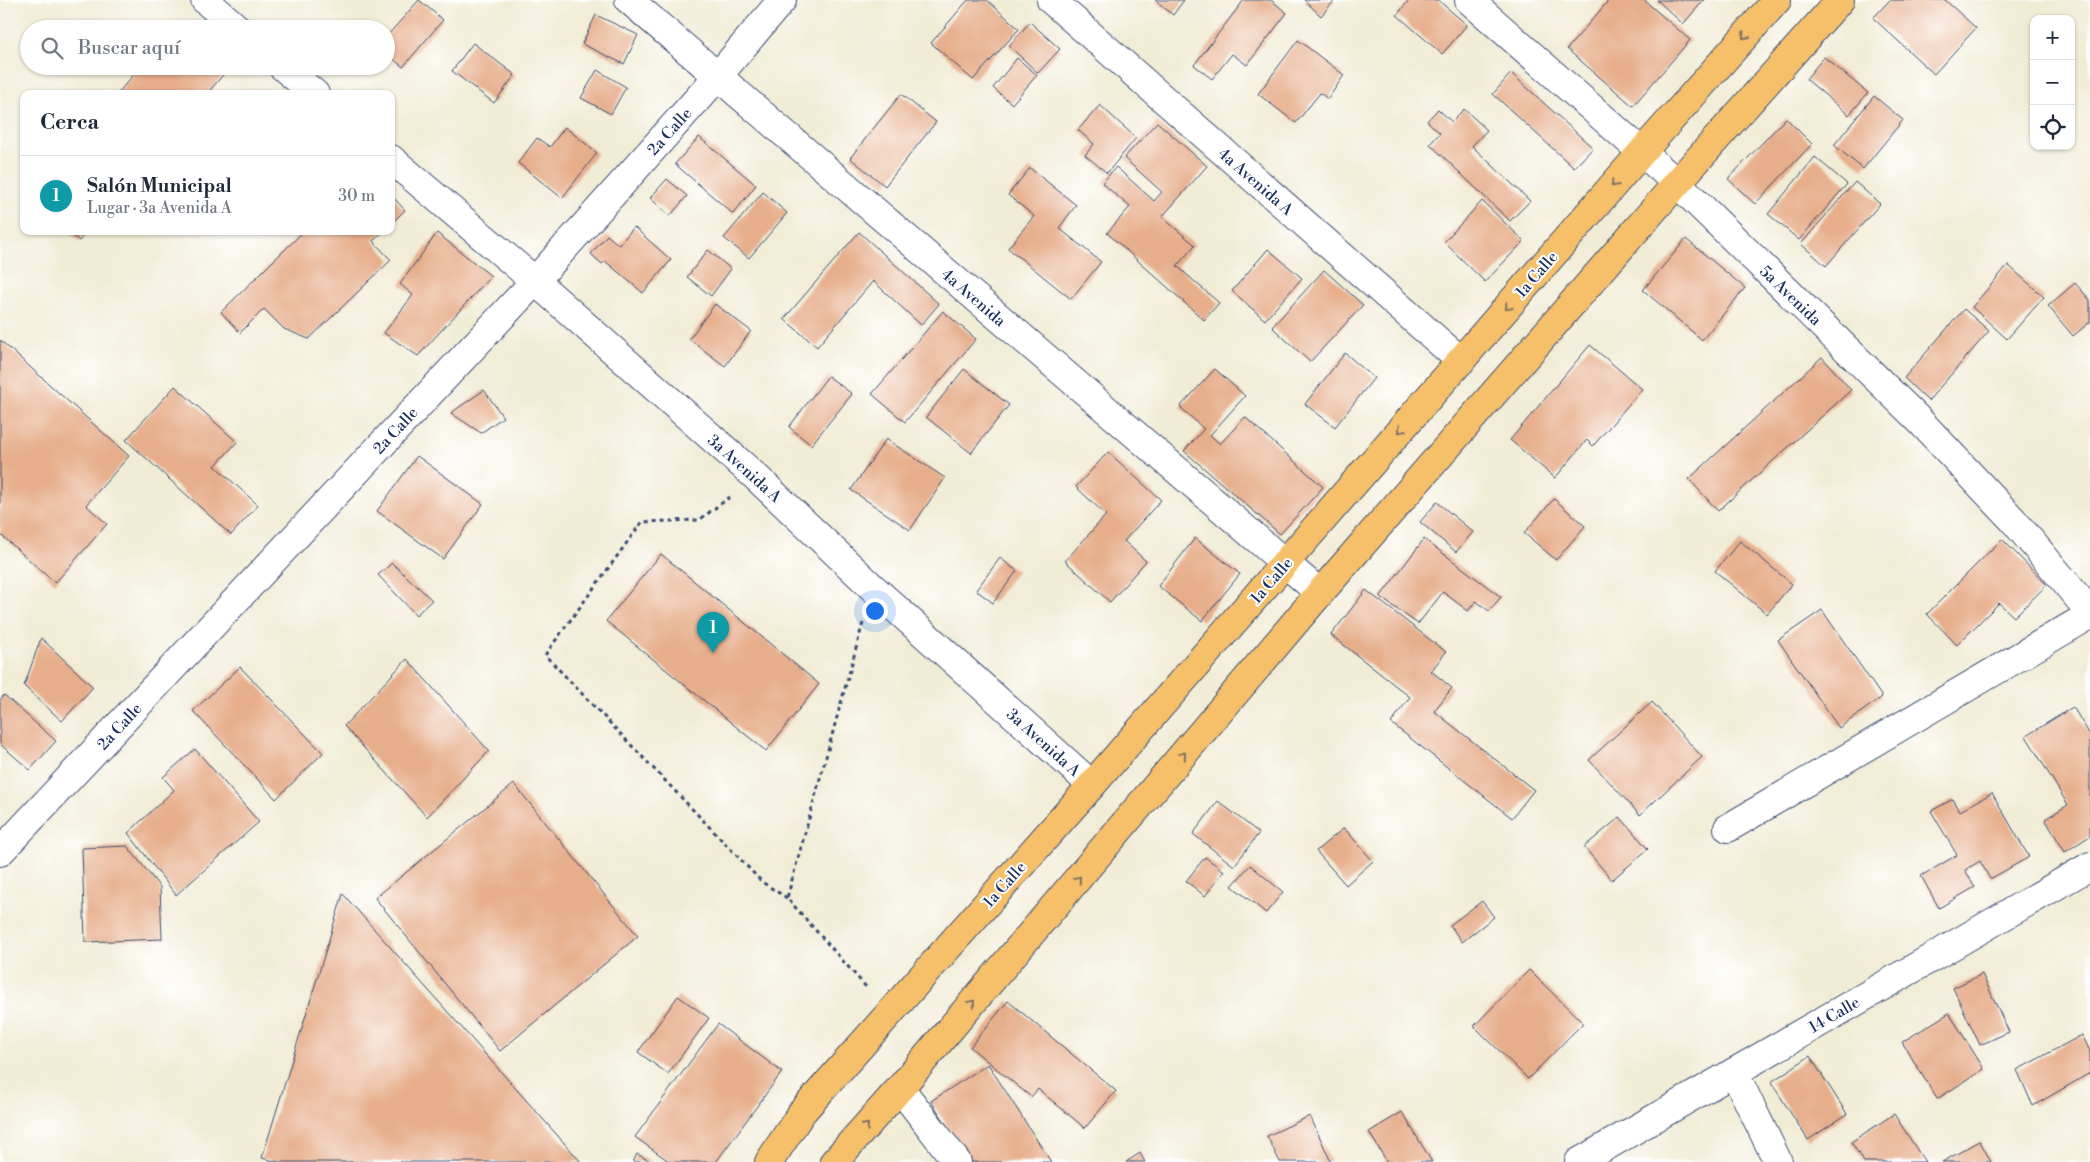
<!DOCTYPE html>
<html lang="es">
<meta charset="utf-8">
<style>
:root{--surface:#fff;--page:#f2f2f3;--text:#1f2937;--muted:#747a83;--line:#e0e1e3;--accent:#b5179e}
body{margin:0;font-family:"Libre Bodoni",serif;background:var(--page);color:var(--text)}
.controls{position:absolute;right:15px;top:15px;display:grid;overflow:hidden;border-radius:10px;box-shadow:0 1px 4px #0004}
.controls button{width:45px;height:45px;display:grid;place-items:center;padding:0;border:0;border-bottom:1px solid var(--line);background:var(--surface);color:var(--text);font:25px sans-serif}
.you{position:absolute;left:874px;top:610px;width:18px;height:18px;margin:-12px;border:4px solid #fff;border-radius:50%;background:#1a73e8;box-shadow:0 0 0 8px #1a73e833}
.badge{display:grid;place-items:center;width:32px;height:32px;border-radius:50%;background:var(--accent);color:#fff;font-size:16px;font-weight:700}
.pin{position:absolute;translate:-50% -41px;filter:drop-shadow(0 1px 2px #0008)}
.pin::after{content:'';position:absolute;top:26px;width:18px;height:15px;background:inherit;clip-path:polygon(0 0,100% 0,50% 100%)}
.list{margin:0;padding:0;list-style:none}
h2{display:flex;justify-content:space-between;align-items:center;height:65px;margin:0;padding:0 20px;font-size:21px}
h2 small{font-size:16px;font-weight:400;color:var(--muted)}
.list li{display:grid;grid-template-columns:32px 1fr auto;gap:15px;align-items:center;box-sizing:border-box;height:80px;padding:0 20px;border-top:1px solid var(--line)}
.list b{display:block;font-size:19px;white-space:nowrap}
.list p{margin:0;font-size:16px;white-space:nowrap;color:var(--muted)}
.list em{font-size:16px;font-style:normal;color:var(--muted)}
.icon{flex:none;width:28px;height:28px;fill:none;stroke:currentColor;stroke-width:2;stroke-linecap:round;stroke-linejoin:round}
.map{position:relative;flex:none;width:2090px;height:1162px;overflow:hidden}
.search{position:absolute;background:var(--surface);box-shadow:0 1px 4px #0004;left:20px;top:20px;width:375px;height:55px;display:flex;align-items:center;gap:12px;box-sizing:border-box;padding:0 18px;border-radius:28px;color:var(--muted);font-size:19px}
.panel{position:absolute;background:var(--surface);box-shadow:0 1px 4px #0004;left:20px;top:90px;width:375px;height:145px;border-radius:10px}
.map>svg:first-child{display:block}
.building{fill:#e7ae8b}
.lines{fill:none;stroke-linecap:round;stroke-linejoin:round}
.minor-casing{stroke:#3b4b70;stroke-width:30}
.major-casing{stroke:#3b4b70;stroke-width:30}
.path{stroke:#3b4b70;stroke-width:3;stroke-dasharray:4 4;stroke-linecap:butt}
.minor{stroke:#fff;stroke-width:28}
.major{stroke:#f6c06b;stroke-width:28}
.oneway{stroke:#7e7064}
.labels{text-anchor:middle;stroke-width:4;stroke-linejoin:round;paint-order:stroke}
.street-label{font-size:16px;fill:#1b2f5e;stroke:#fff}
</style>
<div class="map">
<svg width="2090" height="1162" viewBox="0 0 2090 1162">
<rect width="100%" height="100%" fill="#fff"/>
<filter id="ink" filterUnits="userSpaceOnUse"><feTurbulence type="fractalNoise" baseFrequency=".02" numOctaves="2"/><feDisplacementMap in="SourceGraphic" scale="10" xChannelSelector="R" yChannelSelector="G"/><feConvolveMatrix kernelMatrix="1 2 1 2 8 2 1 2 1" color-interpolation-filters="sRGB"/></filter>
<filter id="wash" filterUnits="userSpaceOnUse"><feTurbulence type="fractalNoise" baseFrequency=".0096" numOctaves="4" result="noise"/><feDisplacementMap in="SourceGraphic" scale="20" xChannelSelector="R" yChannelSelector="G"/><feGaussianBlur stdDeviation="1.12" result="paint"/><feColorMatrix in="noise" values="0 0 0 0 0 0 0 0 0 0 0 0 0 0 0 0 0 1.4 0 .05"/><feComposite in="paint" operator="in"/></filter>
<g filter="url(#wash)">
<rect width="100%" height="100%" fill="#f1ecd6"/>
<g id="blocks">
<g class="building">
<path d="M419,0l24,20 -40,47 -17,-14v-16z"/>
<path d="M968,0h19l32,29 -46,51 -42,-37z"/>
<path d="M1155,0h29l-11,15z"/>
<path d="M1244,0h27l16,13 -40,52 -15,-11 -20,25 -18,-14z"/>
<path d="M1304,0h31l-14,16z"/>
<path d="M1409,0h29l29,25 -25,29 -45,-39z"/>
<path d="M1609,0h35l46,40 -57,66 -66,-57z"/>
<path d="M1657,0h47l-21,24z"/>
<path d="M1890,0h55l31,28 -42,46 -61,-56z"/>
<path d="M596,15l42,20 -14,29 -42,-20z"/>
<path d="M1030,22l30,27 -22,24 -29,-27z"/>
<path d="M1298,40l46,35 -16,24 -8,-6 -24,30 -38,-29z"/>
<path d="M473,43l42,32 -21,28 -42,-32z"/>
<path d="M1824,57l44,36 -19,22 -43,-36z"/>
<path d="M1017,58l20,17 -25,29 -19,-16z"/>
<path d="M141,66h82l4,4 -20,24h-90z"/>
<path d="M597,70l29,17 -15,27 -30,-16z"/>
<path d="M1511,73l82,75 -19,20 -81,-74z"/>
<path d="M901,94l35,28 -51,64 -35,-28z"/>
<path d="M1874,96l29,24 -40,49 -29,-24z"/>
<path d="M1100,105l36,33 -29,35 -22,-18 9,-11 -16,-14z"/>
<path d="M1438,109l14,13 12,-13 23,21 -15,16 58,55 -20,20 -80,-77 10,-11 -13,-12z"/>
<path d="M1786,118l26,26 -57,60 -27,-25z"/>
<path d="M1157,122l50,44 -45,51 33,28 -18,21 42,37 -15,17 -97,-87 23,-26 -28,-24 14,-16 38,34 8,-9 -38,-34z"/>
<path d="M565,127l32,26 -35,45 -44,-35 19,-25 13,9z"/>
<path d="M699,137l57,48 -23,29 -58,-50z"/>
<path d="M1815,157l32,27 -48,56 -31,-26z"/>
<path d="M1030,168l46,37 -17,23 42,34 -30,37 -63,-51 26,-32 -26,-21z"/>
<path d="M667,179l20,17 -17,20 -20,-18z"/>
<path d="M1855,182l25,22 -54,62 -25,-22z"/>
<path d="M763,192l24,21 -38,45 -25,-20z"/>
<path d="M391,195l14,15 -14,14z"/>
<path d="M1482,201l42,40 -39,41 -41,-40z"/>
<path d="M634,227l37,33 -28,33 -38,-32 -3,3 -11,-10 16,-19 12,10z"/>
<path d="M68,231h20l-9,10z"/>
<path d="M304,231h80l-11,10 18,19 -82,79 -25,-10 -20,-20 -24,24 -19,-21z"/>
<path d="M859,232l80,72 -18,21 -48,-44 -56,66 -33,-28z"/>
<path d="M437,233l54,43 -73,80 -34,-23 29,-38 -13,-11z"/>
<path d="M1686,239l59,49 -43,52 -59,-50z"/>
<path d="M1268,249l34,29 -37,42 -33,-29z"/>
<path d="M708,250l23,19 -20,27 -24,-19z"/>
<path d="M2008,265l36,32 -37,42 -35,-32z"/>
<path d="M1324,270l39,35 -53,57 -38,-35z"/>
<path d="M2075,283l15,17v22l-17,14 -25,-30z"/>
<path d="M715,304l36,27 -26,35 -36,-27z"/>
<path d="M1964,309l25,22 -61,70 -24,-23z"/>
<path d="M943,311l33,28 -71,83 -33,-28z"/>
<path d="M0,340l129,116 -43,49 21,19 -52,59 -55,-49z"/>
<path d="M1590,345l52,44 -49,57 -6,-6 -32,38 -45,-38z"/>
<path d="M1345,353l29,25 -39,49 -30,-23z"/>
<path d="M1822,357l29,33 -133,121 -29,-32z"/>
<path d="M964,369l45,36 -38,48 -45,-36z"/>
<path d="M1215,369l30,27 -35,39 10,9 25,-27 78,70 -43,47 -96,-83 20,-22 -24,-22z"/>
<path d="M828,376l24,18 -41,51 -22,-18z"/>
<path d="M175,386l62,56 -22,24 43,39 -27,30 -105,-95z"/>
<path d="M484,390l19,27 -22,16 -30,-20z"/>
<path d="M886,439l59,39 -35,52 -59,-40z"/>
<path d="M1108,452l53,48 -37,41 22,20 -36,41 -45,-41 41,-46 -30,-28z"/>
<path d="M417,456l66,48 -40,55 -66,-48z"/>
<path d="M1554,499l31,27 -29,34 -32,-27z"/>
<path d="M1437,502l36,30 -17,20 -36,-30z"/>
<path d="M1195,538l45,36 -38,47 -44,-35z"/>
<path d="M1424,539l77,58 -12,14 -13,-10 -8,10 -25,-19 -25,32 -38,-27z"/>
<path d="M2002,539l45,46 -33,32 -15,-14 -42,42 -30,-31z"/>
<path d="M1740,541l52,43 -25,30 -52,-43z"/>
<path d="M661,554l158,130 -53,67 -160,-130z"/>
<path d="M1000,558l17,13 -24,32 -17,-13z"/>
<path d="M392,563l40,37 -16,15 -38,-40z"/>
<path d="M1366,590l80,62 -15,19 21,17 -18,23 100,79 -22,28 -121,-95 19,-26 -79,-62z"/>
<path d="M1822,610l60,87 -43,31 -61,-88z"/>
<path d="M41,638l52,49 -31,34 -38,-35z"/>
<path d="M407,659l82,92 -62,66 -83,-91z"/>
<path d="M240,667l83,86 -47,46 -83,-88z"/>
<path d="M4,695l52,46 -26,29 -30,-26v-44z"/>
<path d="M1652,702l50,55 -62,58 -51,-55z"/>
<path d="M2073,707l17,28v101l-25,16 -20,-33 23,-14 -42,-69z"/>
<path d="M195,749l64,73 -83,73 -48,-62 46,-43 -11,-13z"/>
<path d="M514,784l124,152 -138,115 -125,-153z"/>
<path d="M1992,793l37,64 -39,22 -10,-18 -15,9 10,17 -36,21 -18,-32 36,-21 -26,-44 22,-12 7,12z"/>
<path d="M1218,801l41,32 -25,33 -41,-32z"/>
<path d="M1620,817l28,32 -36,31 -28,-33z"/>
<path d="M1344,828l29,33 -27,24 -30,-34z"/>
<path d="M127,846l33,41 2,52 -77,3 -3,-94z"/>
<path d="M1205,857l19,14 -19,25 -19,-15z"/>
<path d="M1250,865l33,27 -17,21 -34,-27z"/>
<path d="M343,894l238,268h-302l-17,-4z"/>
<path d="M1482,901l12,16 -32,25 -12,-17z"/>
<path d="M1529,970l54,53 -55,56 -54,-53z"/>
<path d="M1982,974l27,58 -29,13 -27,-57z"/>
<path d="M678,996l31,22 -41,56 -30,-22z"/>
<path d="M1008,1001l108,90 -31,37 -47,-39 -7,8 -61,-50z"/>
<path d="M1949,1013l35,56 -47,30 -35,-57z"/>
<path d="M718,1024l64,48 -66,90h-46l-35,-25z"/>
<path d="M2082,1035l8,16v22l-57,33 -16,-36z"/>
<path d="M1810,1056l37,58 -39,26 -37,-58z"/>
<path d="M988,1064l63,98h-80l-40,-61z"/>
<path d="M1402,1112l30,50h-45l-18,-30z"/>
<path d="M1894,1114l31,48h-61l-13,-20z"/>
<path d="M1310,1116l21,46h-51l-13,-26z"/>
<path d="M1980,1141l11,21h-49z"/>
<path d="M1140,1153l5,9h-19z"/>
<path d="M637,1154l15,8h-19z"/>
</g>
</g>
</g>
<g filter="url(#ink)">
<use href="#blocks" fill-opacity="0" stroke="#3b4b70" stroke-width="1"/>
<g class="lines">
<defs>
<g id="minor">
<path d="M205,0l33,29"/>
<path d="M629,0l691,593"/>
<path d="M1051,0l410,361"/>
<path d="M1469,0l208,183 242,237 95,101 76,91"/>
<path d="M282,66l33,28"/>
<path d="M391,159l144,122 221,196 116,110 220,198"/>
<path d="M1728,828l362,-213"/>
<path d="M0,852l535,-571 183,-205 64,-76"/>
<path d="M1734,1072l44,90"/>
<path d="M900,1088l57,74"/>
<path d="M1579,1162l511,-296"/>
</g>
<g id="major">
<path d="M769,1162l33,-50 290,-327 550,-633 135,-152"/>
<path d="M834,1162l66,-74 420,-495 357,-410 163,-183"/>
</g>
</defs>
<use href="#minor" class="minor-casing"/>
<use href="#major" class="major-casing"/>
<g class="path">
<path d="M730,497l-31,23 -57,2 -97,133 217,227 25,16"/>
<path d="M863,623l-76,275 80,90"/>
</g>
<use href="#minor" class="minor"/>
<use href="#major" class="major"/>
</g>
<defs><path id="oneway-chevron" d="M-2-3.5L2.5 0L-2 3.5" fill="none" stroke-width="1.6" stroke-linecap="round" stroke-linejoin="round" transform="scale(1.25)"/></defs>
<g class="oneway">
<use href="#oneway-chevron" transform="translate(1745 36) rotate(132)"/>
<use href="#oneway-chevron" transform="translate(1614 184) rotate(131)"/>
<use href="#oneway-chevron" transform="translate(1508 307) rotate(131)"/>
<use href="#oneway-chevron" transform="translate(1401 430) rotate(131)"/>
<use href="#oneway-chevron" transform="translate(1183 755) rotate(-50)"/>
<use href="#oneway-chevron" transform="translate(1078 879) rotate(-50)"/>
<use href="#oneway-chevron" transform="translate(972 1003) rotate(-50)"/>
<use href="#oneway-chevron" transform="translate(866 1126) rotate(-48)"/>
</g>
</g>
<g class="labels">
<g class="street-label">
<text transform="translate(669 131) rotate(-48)" y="6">2a Calle</text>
<text transform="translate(1256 181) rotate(41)" y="6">4a Avenida A</text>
<text transform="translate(1536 274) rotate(-49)" y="6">1a Calle</text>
<text transform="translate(1791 295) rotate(44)" y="6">5a Avenida</text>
<text transform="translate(974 297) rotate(41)" y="6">4a Avenida</text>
<text transform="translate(395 430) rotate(-47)" y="6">2a Calle</text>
<text transform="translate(745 468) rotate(42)" y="6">3a Avenida A</text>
<text transform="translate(1271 580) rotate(-49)" y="6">1a Calle</text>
<text transform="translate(119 726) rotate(-47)" y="6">2a Calle</text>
<text transform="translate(1044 742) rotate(42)" y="6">3a Avenida A</text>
<text transform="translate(1004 884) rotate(-48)" y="6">1a Calle</text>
<text transform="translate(1834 1014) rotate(-30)" y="6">14 Calle</text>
</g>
</g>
</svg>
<div class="controls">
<button>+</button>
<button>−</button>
<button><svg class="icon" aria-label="locate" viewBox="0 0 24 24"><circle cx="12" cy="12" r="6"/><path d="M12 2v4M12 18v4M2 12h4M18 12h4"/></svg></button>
</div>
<div class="you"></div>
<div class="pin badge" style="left:713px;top:653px;background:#0f9aa8">1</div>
<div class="search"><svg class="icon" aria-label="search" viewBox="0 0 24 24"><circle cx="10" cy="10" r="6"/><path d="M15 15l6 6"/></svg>Buscar aquí</div>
<section class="panel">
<h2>Cerca<small></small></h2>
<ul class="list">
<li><span class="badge" style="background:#0f9aa8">1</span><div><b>Salón Municipal</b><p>Lugar · 3a Avenida A</p></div><em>30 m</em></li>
</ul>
</section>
</div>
